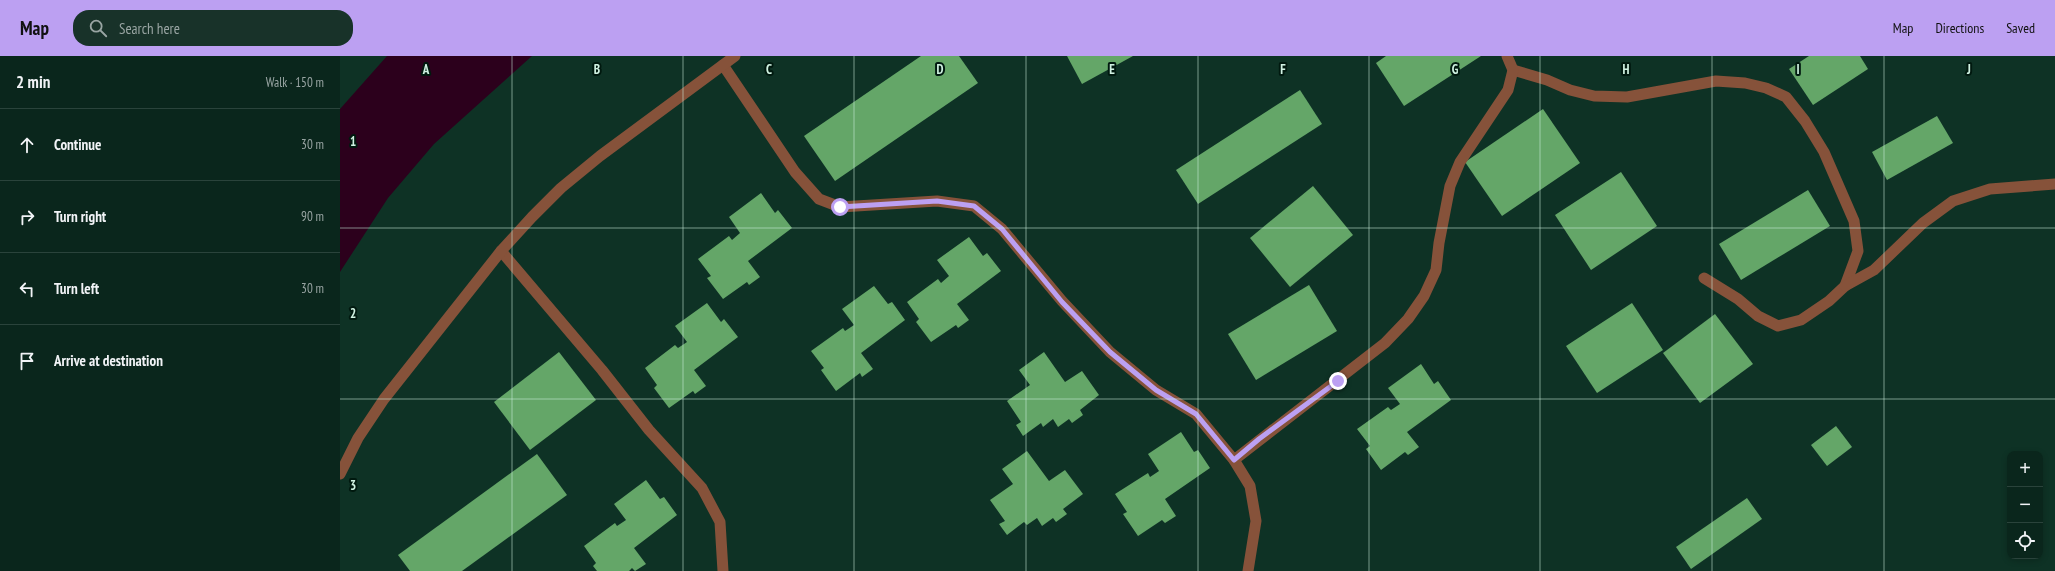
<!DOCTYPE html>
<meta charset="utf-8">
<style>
:root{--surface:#0a261c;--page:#183229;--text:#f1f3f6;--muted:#99a5a3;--line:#2a433b;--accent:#bca0f2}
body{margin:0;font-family:"PT Sans Narrow",sans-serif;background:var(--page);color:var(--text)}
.controls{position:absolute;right:12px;bottom:12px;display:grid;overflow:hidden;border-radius:8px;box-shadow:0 2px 6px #0003}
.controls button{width:36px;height:36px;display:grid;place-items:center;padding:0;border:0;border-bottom:1px solid var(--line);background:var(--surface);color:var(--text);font:20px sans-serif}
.stop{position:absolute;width:12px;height:12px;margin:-9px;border:3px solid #bca0f2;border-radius:50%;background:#fff}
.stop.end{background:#bca0f2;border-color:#fff;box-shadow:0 1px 4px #0008}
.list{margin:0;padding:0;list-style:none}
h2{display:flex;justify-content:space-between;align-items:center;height:52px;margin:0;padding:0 16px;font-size:17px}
h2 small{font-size:13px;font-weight:400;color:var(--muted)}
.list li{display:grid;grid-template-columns:26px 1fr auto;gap:12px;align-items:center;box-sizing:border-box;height:72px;padding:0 16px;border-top:1px solid var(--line)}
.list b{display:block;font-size:15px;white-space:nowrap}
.list em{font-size:13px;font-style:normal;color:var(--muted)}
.icon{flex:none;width:22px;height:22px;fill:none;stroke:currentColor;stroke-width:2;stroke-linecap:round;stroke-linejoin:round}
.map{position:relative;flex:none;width:1715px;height:515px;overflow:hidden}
header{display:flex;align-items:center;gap:24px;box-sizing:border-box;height:56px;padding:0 20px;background:var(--accent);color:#111}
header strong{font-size:19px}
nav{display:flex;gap:22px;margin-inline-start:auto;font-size:14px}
.search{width:280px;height:36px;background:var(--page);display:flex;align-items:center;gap:10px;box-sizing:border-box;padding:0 14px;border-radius:16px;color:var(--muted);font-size:15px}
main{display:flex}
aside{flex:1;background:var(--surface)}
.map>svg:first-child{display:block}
.water{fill:#2c001c}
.building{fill:#64a668}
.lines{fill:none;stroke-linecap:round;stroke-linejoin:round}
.minor{stroke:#86523a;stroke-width:11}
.route{stroke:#bca0f2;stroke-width:5}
.grid{fill:none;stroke:#d0f2e2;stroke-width:1;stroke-opacity:0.55}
.grid-label{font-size:13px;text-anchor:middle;font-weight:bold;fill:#d0f2e2;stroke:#00190f;stroke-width:4;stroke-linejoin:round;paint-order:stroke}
</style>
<header>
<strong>Map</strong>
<div class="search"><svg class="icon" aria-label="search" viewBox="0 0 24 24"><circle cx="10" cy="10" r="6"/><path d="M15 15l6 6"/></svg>Search here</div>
<nav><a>Map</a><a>Directions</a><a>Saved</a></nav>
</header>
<main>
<aside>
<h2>2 min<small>Walk · 150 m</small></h2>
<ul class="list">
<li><svg class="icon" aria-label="ahead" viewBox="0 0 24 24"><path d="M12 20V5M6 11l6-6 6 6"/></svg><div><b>Continue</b></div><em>30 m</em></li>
<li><svg class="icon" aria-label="right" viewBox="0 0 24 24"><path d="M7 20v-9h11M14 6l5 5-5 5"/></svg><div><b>Turn right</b></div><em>90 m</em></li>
<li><svg class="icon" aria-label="left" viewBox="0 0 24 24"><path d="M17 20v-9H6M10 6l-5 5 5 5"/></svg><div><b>Turn left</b></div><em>30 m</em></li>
<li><svg class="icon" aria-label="arrive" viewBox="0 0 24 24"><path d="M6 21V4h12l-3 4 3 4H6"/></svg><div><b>Arrive at destination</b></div></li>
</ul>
</aside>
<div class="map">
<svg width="1715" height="515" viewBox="0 0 1715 515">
<rect width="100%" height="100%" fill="#0e3225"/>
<path class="water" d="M47,0h145l-98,88 -46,54 -48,74v-163z"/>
<g class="building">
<path d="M581,0h38l19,27 -143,98 -31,-45z"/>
<path d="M727,0h66l-51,28z"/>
<path d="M1046,0h95l-77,50 -28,-43z"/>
<path d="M1469,0h51l8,13 -55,36 -24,-36z"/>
<path d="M960,34l22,34 -124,80 -22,-34z"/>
<path d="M1203,53l37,54 -78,53 -37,-54z"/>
<path d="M1597,60l16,27 -66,37 -15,-28z"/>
<path d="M1281,116l36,54 -66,44 -36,-55z"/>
<path d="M973,130l40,49 -63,52 -40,-49z"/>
<path d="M1468,134l22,36 -89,54 -22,-36z"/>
<path d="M421,137l14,20 3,-3 14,18 -44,33 12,16 -11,8 -2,-3 -24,17 -16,-21 4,-2 -13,-17 31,-23 3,4 8,-7 -11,-16z"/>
<path d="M629,181l14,19 4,-3 14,18 -44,33 12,16 -11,8 -2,-3 -25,17 -15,-20 3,-3 -12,-17 31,-23 3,4 8,-7 -12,-16z"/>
<path d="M969,229l28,46 -81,49 -28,-46z"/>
<path d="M534,230l14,18 4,-2 13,18 -44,33 12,16 -11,8 -2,-4 -24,18 -15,-21 3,-2 -13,-17 32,-23 2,3 9,-6 -12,-16z"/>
<path d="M367,247l14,19 3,-3 14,18 -44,33 12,16 -11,8 -2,-3 -24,17 -15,-20 3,-3 -12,-17 30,-23 3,3 9,-6 -12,-16z"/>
<path d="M1292,247l31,47 -66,43 -31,-47z"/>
<path d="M1375,258l38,50 -53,39 -37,-50z"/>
<path d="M219,296l37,48 -66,50 -36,-48z"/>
<path d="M704,296l21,30 17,-11 17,24 -19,15 3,5 -11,8 -3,-4 -11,8 -5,-8 -10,8 -2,-4 -18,13 -7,-11 5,-3 -14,-21 23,-16 -11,-15z"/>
<path d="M1081,308l13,20 4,-3 13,19 -44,32 12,15 -11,8 -3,-3 -24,18 -15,-21 4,-3 -13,-17 31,-22 3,3 9,-6 -12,-16z"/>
<path d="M1496,370l16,21 -25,19 -16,-21z"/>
<path d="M841,376l13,20 4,-2 12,18 -45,31 11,17 -11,7 -3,-3 -24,16 -15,-22 4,-2 -12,-18 33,-21 2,4 9,-6 -11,-17z"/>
<path d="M687,395l22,30 16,-11 18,24 -20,15 4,5 -11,8 -3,-4 -11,8 -5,-8 -10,7 -3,-3 -17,13 -8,-11 6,-3 -15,-21 23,-16 -11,-15z"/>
<path d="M197,398l30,41 -105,76h-52l-12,-16z"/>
<path d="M306,424l14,19 4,-2 13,18 -43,33 12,16 -11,7 -3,-3 -3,3h-32l-4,-5 3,-3 -12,-17 31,-23 2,3 9,-6 -12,-16z"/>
<path d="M1407,442l15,21 -71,50 -15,-22z"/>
</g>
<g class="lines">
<g class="minor">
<path d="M383,9l72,107 24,27 21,8 97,-6 37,5 28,23 60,72 48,51 46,38 40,24 38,46 16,26 6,35 -8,50"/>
<path d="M1173,14l34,10 23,10 24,6 33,1 89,-16 29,2 21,5 20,9 19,24 19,31 30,69 4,30 -13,35 -16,15 -28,19 -23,6 -20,-10 -20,-17 -34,-21"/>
<path d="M161,195l101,119 47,60 53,58 18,34 3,49"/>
<path d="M1505,230l29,-16 49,-47 30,-22 37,-12 65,-5"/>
<path d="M894,404l151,-117 23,-24 16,-23 12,-26 3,-27 11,-57 10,-24 48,-72 5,-20 -6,-14"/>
<path d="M0,418l18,-36 26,-39 117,-148 31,-34 29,-29 39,-32 135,-100"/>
</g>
</g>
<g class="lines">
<path class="route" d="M500,151l97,-6 37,5 28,23 60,73 48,50 46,38 40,24 38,46 25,-21 79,-58"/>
</g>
<path class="grid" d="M172,0v515M343,0v515M514,0v515M686,0v515M858,0v515M1029,0v515M1200,0v515M1372,0v515M1544,0v515M0,172h1715M0,343h1715"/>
<g class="grid-label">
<text x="86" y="18">A</text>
<text x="257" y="18">B</text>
<text x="429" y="18">C</text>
<text x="600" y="18">D</text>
<text x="772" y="18">E</text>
<text x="943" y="18">F</text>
<text x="1115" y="18">G</text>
<text x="1286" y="18">H</text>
<text x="1458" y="18">I</text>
<text x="1629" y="18">J</text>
<text x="13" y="90">1</text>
<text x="13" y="262">2</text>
<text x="13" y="434">3</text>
</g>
</svg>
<div class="controls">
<button>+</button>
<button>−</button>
<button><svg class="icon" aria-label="locate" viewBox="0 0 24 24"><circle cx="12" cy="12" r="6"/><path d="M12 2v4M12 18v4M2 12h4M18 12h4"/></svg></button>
</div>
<div class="stop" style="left:500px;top:151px"></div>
<div class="stop end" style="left:998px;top:325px"></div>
</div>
</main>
